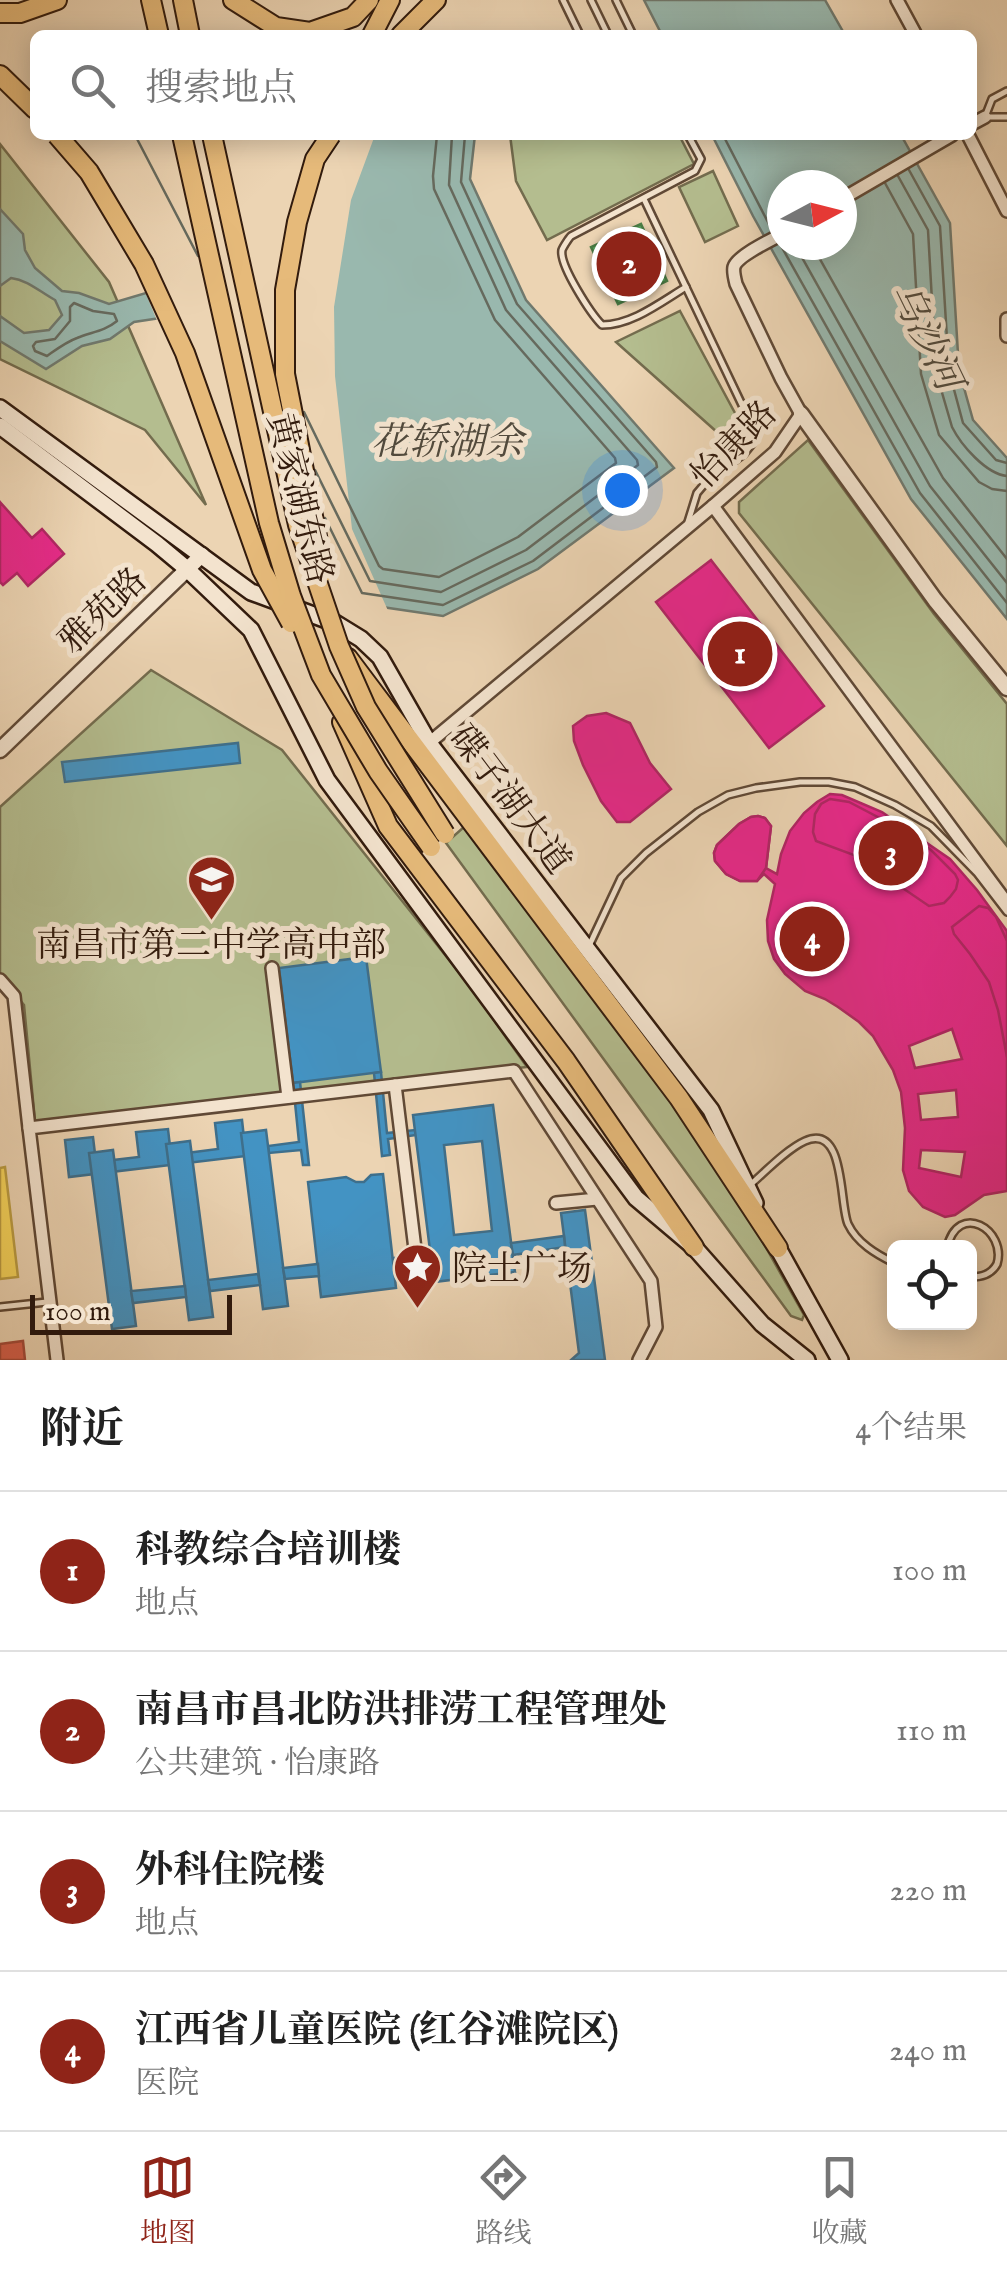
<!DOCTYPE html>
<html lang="zh">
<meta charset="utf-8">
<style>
:root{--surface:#fff;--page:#f2f2f2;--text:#222;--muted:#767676;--line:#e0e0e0;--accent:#8f2418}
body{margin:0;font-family:"IM FELL English","Noto Serif SC",serif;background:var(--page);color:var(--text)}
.controls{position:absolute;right:30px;bottom:30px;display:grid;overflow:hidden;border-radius:15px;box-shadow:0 5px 25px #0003}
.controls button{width:90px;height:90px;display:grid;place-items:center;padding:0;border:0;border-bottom:2px solid var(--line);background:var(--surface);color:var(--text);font:50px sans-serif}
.compass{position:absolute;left:767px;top:170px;width:90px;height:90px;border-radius:50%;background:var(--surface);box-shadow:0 5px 25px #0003;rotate:83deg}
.scale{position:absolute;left:30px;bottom:25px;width:202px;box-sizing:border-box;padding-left:10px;border:5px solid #321b0d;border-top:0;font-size:28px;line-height:35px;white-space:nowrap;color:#321b0d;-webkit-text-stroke:8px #f3e3ce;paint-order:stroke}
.you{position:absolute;left:622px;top:490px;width:35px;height:35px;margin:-25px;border:8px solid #fff;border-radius:50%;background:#1a73e8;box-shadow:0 0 0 15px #1a73e833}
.badge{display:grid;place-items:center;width:65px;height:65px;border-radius:50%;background:var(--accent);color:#fff;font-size:32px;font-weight:700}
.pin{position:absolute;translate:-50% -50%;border:5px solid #fff;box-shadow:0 2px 10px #0006}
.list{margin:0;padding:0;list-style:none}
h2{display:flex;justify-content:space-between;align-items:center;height:130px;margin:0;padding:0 40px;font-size:42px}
h2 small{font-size:32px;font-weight:400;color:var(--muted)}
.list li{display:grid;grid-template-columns:65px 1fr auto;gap:30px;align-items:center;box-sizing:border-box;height:160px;padding:0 40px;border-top:2px solid var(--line)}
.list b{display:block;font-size:38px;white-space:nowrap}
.list p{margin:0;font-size:32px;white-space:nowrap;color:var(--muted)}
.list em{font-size:32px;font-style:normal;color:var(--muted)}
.icon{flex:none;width:55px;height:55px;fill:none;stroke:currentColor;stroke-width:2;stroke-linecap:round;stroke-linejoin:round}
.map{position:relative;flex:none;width:1007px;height:1360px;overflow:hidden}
.search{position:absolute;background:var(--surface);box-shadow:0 5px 25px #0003;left:30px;right:30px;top:30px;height:110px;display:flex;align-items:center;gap:25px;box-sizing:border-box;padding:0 35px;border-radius:15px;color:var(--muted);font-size:38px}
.sheet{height:770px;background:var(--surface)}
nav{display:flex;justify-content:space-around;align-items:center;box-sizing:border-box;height:140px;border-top:2px solid var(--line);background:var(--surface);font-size:28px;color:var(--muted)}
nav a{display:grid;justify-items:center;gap:5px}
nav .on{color:var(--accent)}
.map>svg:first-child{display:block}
.green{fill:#b4bd8f;stroke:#736c4e;stroke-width:2.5}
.water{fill:#99b8ae;stroke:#70796e;stroke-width:2.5;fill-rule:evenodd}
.pier{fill:#ecd4b3}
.homes{fill:#f6d55c;stroke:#bb9d44;stroke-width:2.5}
.shops{fill:#d6604d;stroke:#a54b3a;stroke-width:2.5}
.schools{fill:#4393c3;stroke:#3e6f8c;stroke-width:2.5;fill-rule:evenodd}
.health{fill:#e7298a;stroke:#b12564;stroke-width:2.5;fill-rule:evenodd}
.public{fill:#5aae61;stroke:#4e8248;stroke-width:2.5}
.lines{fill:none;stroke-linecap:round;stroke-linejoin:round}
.shore{stroke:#666a5e;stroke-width:2.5}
.service-casing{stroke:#604936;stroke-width:10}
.minor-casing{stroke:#604936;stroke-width:16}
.tertiary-casing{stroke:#604936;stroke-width:19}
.secondary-casing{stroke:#321b0d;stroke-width:20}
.trunk-casing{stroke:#321b0d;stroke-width:22}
.service{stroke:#f3e3ce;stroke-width:5}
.minor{stroke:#f3e3ce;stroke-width:11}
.tertiary{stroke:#f3e3ce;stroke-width:14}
.secondary{stroke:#f3e3ce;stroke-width:15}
.trunk{stroke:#e6ba7a;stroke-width:18}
.trunk-bridge-casing{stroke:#321b0d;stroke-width:22;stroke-linecap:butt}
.trunk-bridge{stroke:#e6ba7a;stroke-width:18}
.labels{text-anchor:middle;stroke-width:10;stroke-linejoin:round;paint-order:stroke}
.street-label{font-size:35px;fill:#321b0d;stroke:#f3e3ce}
.poi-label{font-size:35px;fill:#321b0d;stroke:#f3e3ce}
.water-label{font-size:38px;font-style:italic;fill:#514a3d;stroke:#f3e3ce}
</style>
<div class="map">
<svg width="1007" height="1360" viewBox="0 0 1007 1360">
<rect width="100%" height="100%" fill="#ecd4b3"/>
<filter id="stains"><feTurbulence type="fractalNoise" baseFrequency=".002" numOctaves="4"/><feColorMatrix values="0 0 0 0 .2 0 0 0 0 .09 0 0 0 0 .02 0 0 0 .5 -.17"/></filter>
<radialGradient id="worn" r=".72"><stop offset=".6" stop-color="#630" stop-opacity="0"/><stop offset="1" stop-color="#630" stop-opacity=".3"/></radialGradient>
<g class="green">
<path d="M510,135h169l15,29 -147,76 -31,-59z"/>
<path d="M0,144l109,138 97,223 -61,-75 -145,-71z"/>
<path d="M713,171l25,55 -33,16 -26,-55z"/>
<path d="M680,311l63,117 -16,13 -111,-99z"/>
<path d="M808,440l126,174 73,90v142l-268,-333v-11z"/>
<path d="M151,670l131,80 187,235 58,82 -492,54 -11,-116 -24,-29v-169z"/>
<path d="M465,826l260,349 79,140 -2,5 -11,-4 -345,-473z"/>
</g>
<g class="water">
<path d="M644,0h181l20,35h-183z"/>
<path d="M123,135h352l-5,44 56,121 148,168 -136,101 -95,47 -88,-13 -142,-293 -79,12 -24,17 -28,7 -36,23 -46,-28v-25l24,17 25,-3 13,-15 -7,-15c-15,-8 -27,-20 -44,-22l-11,8v-77l23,25 2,16 10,18 27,23 17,2 30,11 88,-26z"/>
<path d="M712,135h189l49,88 9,147 14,50 34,38v161l-96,-120 -158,-283zM782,185h60v60h-60z"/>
</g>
<g class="pier">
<path d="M0,0h484l1,4 -41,31h-409v15l-35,-25z"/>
<path d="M118,135h257l-24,65 -17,107 1,69 17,153 37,84 -38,-8 -141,-290 -52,8 -14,-34 46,-14z"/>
</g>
<path class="homes" d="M5,1167l13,110 -18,2v-111z"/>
<path class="shops" d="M23,1341l2,19h-25v-16z"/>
<g class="schools">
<path d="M238,743l2,20 -175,19 -3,-20z"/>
<path d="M366,957l15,115 -88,11 -14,-115z"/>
<path d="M381,1072l6,61 28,-3 1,5 -28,4 2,16 -8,1 -8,-83z"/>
<path d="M300,1082l9,83h-6l-2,-15 -32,3 -1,-7 31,-4 -6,-59z"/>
<path d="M493,1105l22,167 -81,10 -21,-167zM482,1141l10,90 -38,4 -10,-90z"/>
<path d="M242,1120l4,36 -177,21 -4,-37 28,-3 3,25 43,-5 -3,-25 32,-3 3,26 47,-6 -3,-26z"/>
<path d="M266,1130l22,176 -25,3 -22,-176z"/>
<path d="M190,1141l23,176 -24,3 -23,-176z"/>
<path d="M113,1150l23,176 -24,3 -23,-176z"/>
<path d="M383,1174l13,114 -75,9 -13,-115 38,-5 10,5h8l7,-7z"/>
<path d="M585,1210l20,150h-34l8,-7 -18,-140z"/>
<path d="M564,1236l1,11 -52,8 -2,-12z"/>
<path d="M431,1254l1,12 -38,3 -1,-11z"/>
<path d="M318,1264l1,12 -34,3 -2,-11z"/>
<path d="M258,1274l2,11 -50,6 -2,-11z"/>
<path d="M185,1286l1,11 -53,6 -2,-12z"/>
</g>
<g class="health">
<path d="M0,502l32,36 10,-9 22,25 -36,32 -11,-13 -14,12 -3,-3z"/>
<path d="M711,560l113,146 -55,42 -113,-146z"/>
<path d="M606,713l24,10 20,40 21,26 -41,33h-13l-16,-21 -18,-36 -9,-24 -1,-15 14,-10z"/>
<path d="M830,794l12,1 40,17 68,47 27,31 30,41v260l-23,4 -29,20 -10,2 -22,-10 -14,-16 -6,-21 2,-42 -4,-36 -8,-22 -20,-34 -14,-14 -21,-15 -13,-8 -20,-8 -20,-17 -11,-15 -6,-18 -1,-21 8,-36 -11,-10 -7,7h-17l-14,-7 -11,-13 -1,-8 3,-8 22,-21 12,-7 7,-1 7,2 6,8 -5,42 11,6 4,-20 9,-23 14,-18 13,-11zM815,905l19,8 -24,38 -16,-8zM952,1029l10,30 -47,9 -6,-22zM956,1090l2,27 -37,3 -3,-26zM921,1150l44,2 -4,25 -42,-9z"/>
<path d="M830,799l19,3 44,23 38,25 24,24 3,6 -2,9 -6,8 -6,6 -15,3 -75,-51 -38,-14 -3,-9 2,-18 6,-10z"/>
<path d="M758,816l7,2 6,8 -5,42 -9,13h-17l-14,-7 -11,-13 -1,-8 3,-8 22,-21 12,-7z"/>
<path d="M979,906l9,2 8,9 11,24v116l-9,-47 -9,-28 -19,-28 -16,-20 -2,-7z"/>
</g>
<path class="public" d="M641,224l26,57 -49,23 -27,-57z"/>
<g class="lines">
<g class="shore">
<path d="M135,135l63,121"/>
<path d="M723,135l49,95"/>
<path d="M909,170l31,56 9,145 14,52 33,37 11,3"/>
<path d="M898,176l30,54 8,142 16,55c9,18 34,47 55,49"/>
<path d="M885,183l28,51 8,140 18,61 40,47 13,7 15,2"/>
<path d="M780,244l140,249 87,110"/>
<path d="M795,245l135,241 77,97"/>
<path d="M812,245l131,233 64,81"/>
<path d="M74,303l19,8 21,3 3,7c-12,10 -25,11 -40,17 -11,4 -20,11 -30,18l-12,-5 -2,-5 3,-4 19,-3 15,-18v-14z"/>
<path d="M304,412l75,154 4,3 56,8 79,-40 98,-74 -1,-5 -120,-138 -61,-131 -1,-13 4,-41"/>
<path d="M315,470l55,111 71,11 85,-42 112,-85 -1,-5 -131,-150 -57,-125 3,-50"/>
<path d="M325,518l37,75 81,12 90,-44 124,-94 -1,-5 -139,-158 -56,-122 4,-47"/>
</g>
<defs>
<g id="service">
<path d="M563,0l17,35"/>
<path d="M591,0l17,35"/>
<path d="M616,0l17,35"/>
<path d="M1007,91l-15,8 -7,18h22"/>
<path d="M644,199l109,229 -1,16 -8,10 -36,26 -11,13 -9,29"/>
<path d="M686,287c-25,15 -54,38 -84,38 -11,-11 -43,-60 -40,-75 1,-3 7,-12 9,-14l124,-65 6,-12 -13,-24"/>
<path d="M589,946l32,-68 25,-25 52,-41 30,-17 28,-7 44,-6h29l26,5 40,18 36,21 46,47 30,39"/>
<path d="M750,1185c15,-13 37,-36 55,-44 41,-18 34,63 43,83 9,19 28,30 46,39"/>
<path d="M947,1248c11,-48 60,-18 50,16 -6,11 -16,13 -27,13"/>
<path d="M0,1307l47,-5"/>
</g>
<g id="minor">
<path d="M897,0l19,35"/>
<path d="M972,124l13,-7"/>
<path d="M968,135l39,76"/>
<path d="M842,199l110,-64"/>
<path d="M1007,319v17"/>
<path d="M713,506l294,397"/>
<path d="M429,743l284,-237 62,-54 26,-38 -20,-36 -45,-94c-1,-4 -3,-13 -2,-17 3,-11 37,-27 48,-33"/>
<path d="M272,968l16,129"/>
<path d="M0,980l14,16 15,132"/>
<path d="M395,1085l25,205"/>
<path d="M556,1203l41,-4"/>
<path d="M57,1360l-28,-232 485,-57 137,210 5,46 -17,33"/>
</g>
<g id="tertiary">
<path d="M801,414l134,186 72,88"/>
<path d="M0,750l202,-195"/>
</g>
<g id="secondary">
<path d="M0,408l251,184 84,31 26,16 19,18 49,86 282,367 44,93"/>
<path d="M0,426l157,118 30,25 64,61 76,150 309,418 58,49 68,77 45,36"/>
<path d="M774,1241l66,119"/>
</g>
<g id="trunk">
<path d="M151,0l8,35"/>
<path d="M183,0l7,35"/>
<path d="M233,0l43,27 34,5 43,-15 16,-17"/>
<path d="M0,13h20l37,-13"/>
<path d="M372,35l18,-35"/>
<path d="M401,35l35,-35"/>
<path d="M0,75l35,34"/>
<path d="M348,658l331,440 99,150"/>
<path d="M342,722l46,104 178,235 128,186"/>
</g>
</defs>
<use href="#service" class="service-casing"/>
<use href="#minor" class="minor-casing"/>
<use href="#tertiary" class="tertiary-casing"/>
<use href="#secondary" class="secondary-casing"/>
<use href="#trunk" class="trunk-casing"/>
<use href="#service" class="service"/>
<use href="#minor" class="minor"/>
<use href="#tertiary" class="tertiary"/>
<use href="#secondary" class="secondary"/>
<use href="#trunk" class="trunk"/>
<defs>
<g id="trunk-bridge">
<path d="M57,135l32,37 55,92 41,89 77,217 29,53"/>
<path d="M182,135l87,388 22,73 30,79 57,96 53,76"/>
<path d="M212,135l86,390 41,121 27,61 79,127"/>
<path d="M324,572l-39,-198v-84l12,-68 18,-63 16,-24"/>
</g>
</defs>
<use href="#trunk-bridge" class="trunk-bridge-casing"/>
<use href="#trunk-bridge" class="trunk-bridge"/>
</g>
<defs>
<symbol id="school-pin" viewBox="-11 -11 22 30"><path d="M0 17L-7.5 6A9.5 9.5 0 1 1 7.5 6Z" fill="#8f2418" stroke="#f3e3ce"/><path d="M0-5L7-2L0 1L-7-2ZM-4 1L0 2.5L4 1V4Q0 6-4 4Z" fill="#fff"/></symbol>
<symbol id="sight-pin" viewBox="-11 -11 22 30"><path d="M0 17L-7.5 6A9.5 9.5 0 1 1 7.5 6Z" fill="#8f2418" stroke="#f3e3ce"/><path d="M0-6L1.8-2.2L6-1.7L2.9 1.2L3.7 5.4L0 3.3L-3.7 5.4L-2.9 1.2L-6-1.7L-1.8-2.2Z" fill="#fff"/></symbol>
</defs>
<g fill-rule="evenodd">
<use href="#school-pin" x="184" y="852" width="55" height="75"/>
<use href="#sight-pin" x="390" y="1240" width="55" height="75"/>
</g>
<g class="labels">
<g class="street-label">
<text transform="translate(733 444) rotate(-46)" y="12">怡康路</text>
<text transform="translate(301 498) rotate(76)" y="12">黄家湖东路</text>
<text transform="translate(102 610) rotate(-44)" y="12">雅苑路</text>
<text transform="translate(511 799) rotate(53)" y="12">碟子湖大道</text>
</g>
<g class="poi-label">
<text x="211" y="956">南昌市第二中学高中部</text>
<text x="452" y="1280" text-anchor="start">院士广场</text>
</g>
<g class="water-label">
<text transform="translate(927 336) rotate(64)" y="13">乌沙河</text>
<text x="447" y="454">花轿湖余</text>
</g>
</g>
<rect width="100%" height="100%" filter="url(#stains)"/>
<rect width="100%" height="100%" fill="url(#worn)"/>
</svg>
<div class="controls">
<button><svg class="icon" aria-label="locate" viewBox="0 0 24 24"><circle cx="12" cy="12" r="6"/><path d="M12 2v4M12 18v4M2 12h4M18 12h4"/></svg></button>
</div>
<svg class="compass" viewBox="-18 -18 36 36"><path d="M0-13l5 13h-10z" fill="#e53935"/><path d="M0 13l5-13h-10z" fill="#767676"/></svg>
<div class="scale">100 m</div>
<div class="you"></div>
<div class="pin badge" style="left:740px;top:654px">1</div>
<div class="pin badge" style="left:629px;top:264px">2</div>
<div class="pin badge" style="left:891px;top:853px">3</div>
<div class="pin badge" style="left:812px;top:939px">4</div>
<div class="search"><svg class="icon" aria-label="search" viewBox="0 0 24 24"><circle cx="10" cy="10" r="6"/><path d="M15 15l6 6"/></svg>搜索地点</div>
</div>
<section class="sheet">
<h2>附近<small>4个结果</small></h2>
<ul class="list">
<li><span class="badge">1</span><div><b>科教综合培训楼</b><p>地点</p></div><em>100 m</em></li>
<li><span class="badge">2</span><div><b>南昌市昌北防洪排涝工程管理处</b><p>公共建筑 · 怡康路</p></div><em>110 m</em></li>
<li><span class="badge">3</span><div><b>外科住院楼</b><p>地点</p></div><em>220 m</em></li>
<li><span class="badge">4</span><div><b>江西省儿童医院 (红谷滩院区)</b><p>医院</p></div><em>240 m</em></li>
</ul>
</section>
<nav>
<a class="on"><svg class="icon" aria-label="map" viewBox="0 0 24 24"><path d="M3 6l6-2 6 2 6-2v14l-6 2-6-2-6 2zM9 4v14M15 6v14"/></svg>地图</a>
<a><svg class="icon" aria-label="directions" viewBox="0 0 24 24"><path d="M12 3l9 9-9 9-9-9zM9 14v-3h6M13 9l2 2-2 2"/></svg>路线</a>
<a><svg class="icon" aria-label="saved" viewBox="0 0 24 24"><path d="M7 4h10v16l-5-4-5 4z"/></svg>收藏</a>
</nav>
